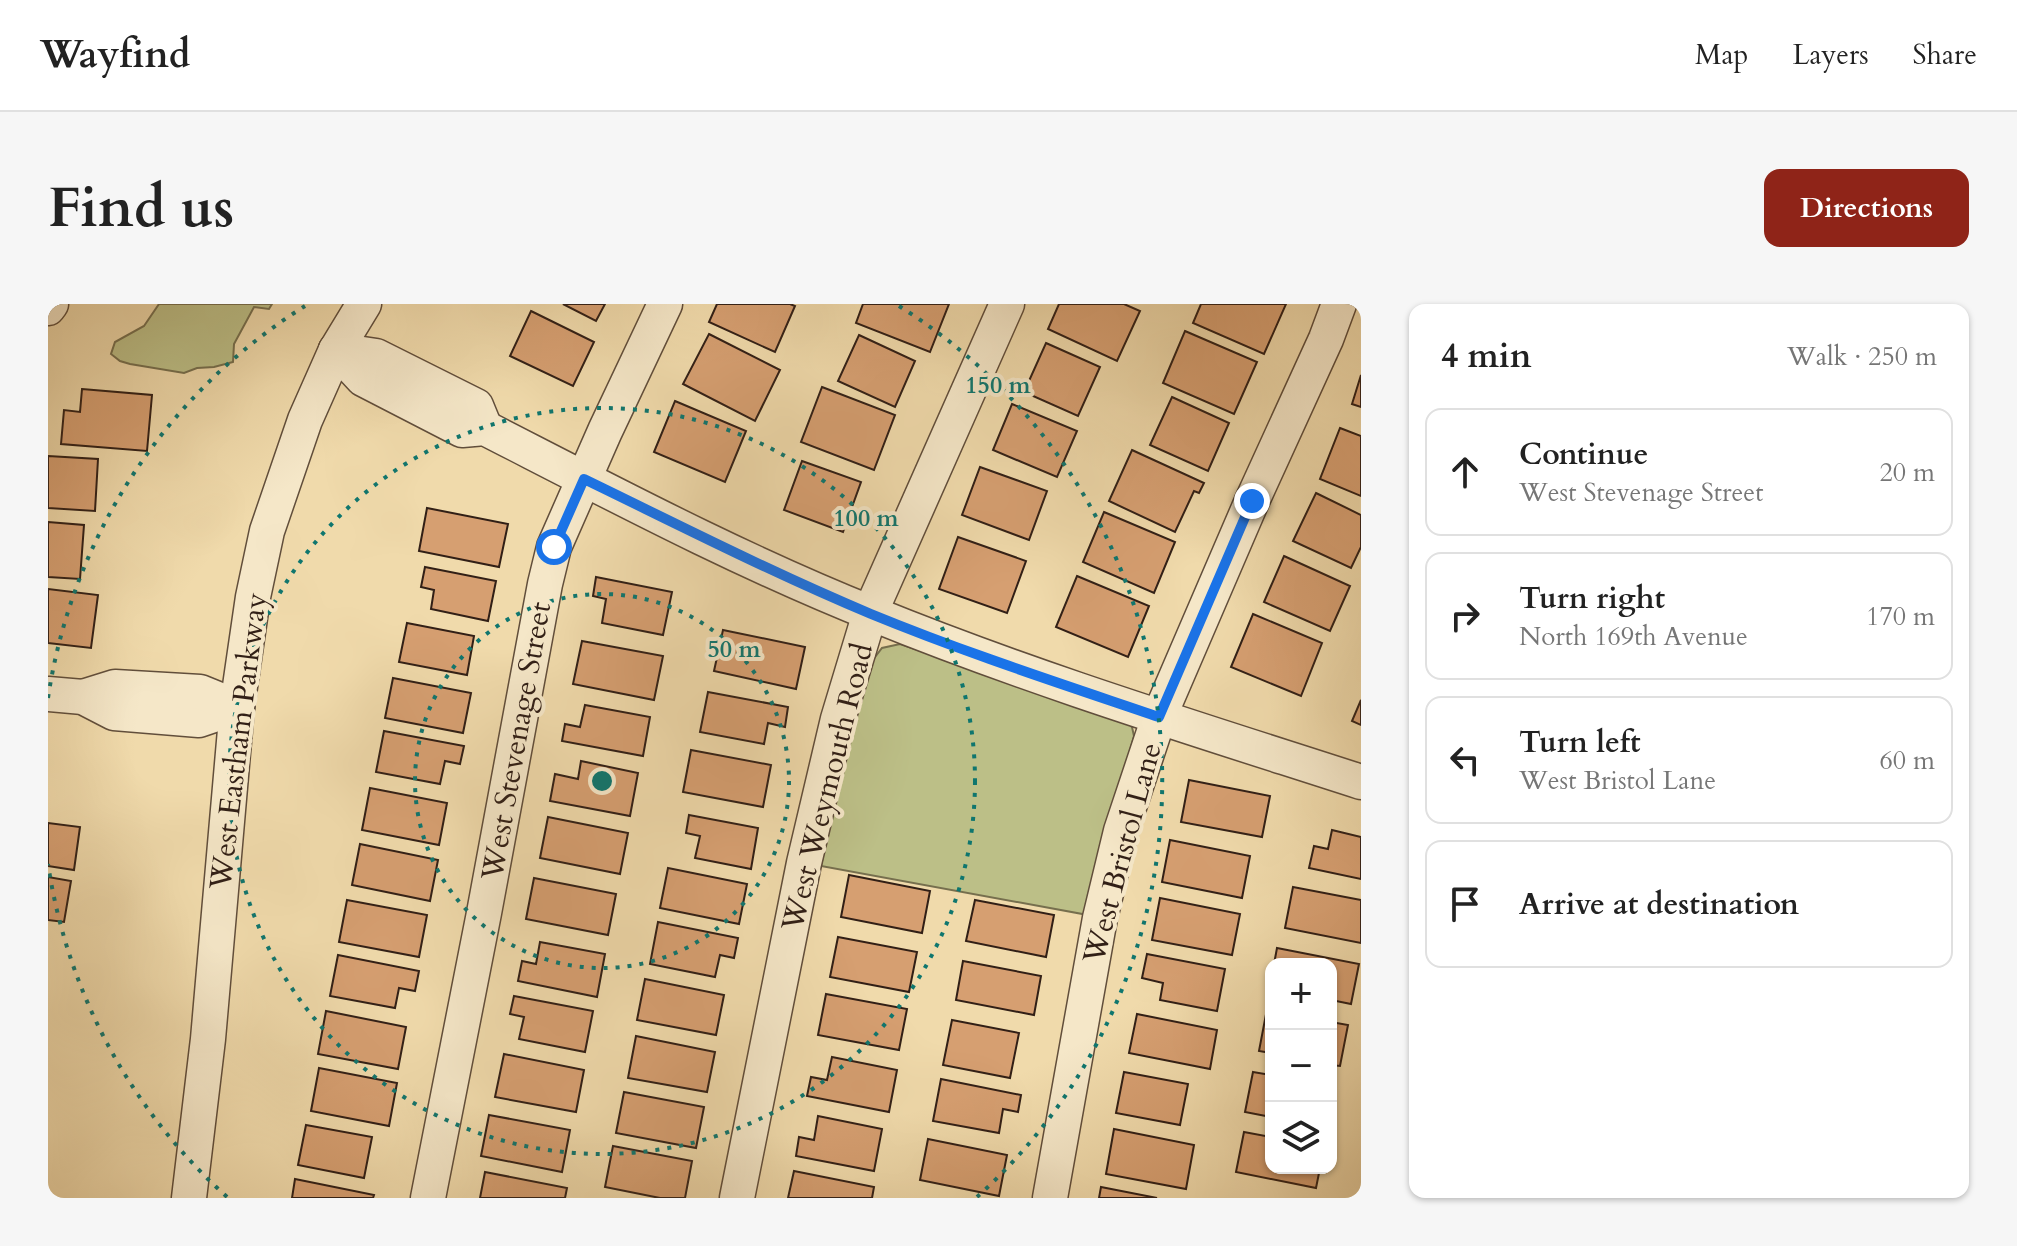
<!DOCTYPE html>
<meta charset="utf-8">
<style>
:root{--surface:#fff;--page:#f6f6f6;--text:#222;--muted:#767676;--line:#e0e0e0;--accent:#8f2418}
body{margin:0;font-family:Cardo,serif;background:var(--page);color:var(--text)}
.controls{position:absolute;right:24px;bottom:24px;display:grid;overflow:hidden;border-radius:16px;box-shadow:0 2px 6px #0004}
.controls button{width:72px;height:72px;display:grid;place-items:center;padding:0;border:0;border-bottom:2px solid var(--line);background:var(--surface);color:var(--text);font:40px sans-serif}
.stop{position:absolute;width:24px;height:24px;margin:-18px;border:6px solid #1a73e8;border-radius:50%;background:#fff}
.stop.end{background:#1a73e8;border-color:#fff;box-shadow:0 2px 8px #0008}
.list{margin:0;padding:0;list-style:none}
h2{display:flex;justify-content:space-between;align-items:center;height:104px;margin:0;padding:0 32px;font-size:34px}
h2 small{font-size:26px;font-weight:400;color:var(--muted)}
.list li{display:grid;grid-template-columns:52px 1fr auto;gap:24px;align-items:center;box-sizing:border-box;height:128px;margin:0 16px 16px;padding:0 16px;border:2px solid var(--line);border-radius:16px}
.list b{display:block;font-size:30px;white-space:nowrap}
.list p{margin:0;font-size:26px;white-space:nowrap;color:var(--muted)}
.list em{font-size:26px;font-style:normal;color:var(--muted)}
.icon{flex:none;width:44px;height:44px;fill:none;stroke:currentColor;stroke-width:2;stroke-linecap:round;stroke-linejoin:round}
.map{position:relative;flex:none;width:1313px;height:894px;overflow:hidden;border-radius:16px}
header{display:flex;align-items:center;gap:48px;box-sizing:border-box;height:112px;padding:0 40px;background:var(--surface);border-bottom:2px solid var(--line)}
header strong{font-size:38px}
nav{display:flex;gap:44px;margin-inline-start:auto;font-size:28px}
.intro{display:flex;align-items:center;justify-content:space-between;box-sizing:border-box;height:192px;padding:0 48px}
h1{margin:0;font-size:56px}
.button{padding:20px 36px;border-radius:16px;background:var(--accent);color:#fff;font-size:28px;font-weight:700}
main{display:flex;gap:48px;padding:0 48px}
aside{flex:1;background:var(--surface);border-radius:16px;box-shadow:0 2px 6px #0004}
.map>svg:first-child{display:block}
.green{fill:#bcbf87;stroke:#766f4e;stroke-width:2}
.building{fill:#d69f71;stroke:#311f16;stroke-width:2}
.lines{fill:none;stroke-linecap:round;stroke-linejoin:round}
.minor-casing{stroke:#614e3b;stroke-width:37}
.minor{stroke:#f5e7c8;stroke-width:34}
.route{stroke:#1a73e8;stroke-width:10}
.ring{fill:none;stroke:#0f766e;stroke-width:4;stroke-dasharray:4 8}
.labels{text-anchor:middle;stroke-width:8;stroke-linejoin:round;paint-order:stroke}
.street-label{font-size:30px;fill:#311f16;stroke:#f5e7c8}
.centre{fill:#0f766e;stroke:#f5e7c8;stroke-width:4}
.ring-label{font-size:24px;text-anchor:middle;font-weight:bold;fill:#0f766e;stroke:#f5e7c8;stroke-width:8;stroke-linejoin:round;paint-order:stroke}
</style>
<header>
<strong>Wayfind</strong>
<nav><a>Map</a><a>Layers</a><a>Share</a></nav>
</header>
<div class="intro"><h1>Find us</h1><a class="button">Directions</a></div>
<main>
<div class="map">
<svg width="1313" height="894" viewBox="0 0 1313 894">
<rect width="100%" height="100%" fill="#f0daab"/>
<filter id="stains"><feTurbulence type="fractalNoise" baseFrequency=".0025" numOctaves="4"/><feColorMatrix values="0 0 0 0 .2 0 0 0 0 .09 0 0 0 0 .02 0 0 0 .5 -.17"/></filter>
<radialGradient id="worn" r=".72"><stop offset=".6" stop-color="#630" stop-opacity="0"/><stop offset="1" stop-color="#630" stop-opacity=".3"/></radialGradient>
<g class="green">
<path d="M111,0h113l-3,5 -15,-2 -20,37 -1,18 -19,5 -17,1 -13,5 -54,-9 -10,-3 -9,-7 4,-12 29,-16z"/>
<path d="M852,340l226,76 6,7 2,9 -21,76 -25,103 -267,-49 18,-85 33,-120 10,-13z"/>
</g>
<g class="building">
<path d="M515,0h42l-9,17z"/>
<path d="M669,0h73l5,2 -20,46 -66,-30z"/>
<path d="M815,0h86l-19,48 -74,-29z"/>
<path d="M1011,0h65l16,7 -23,50 -69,-32z"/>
<path d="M1153,0h85l-22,50 -71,-31z"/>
<path d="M483,7l63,31 -21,44 -63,-30z"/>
<path d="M1137,27l72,31 -23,52 -71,-31z"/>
<path d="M661,30l71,36 -25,51 -72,-37z"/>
<path d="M811,31l56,26 -20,46 -57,-26z"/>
<path d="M998,39l54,24 -22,49 -54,-24z"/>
<path d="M1313,71v32l-9,-3z"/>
<path d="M774,83l73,28 -21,55 -73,-28z"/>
<path d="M34,85l70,6 -5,56 -86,-7 3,-34 16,2z"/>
<path d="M1124,93l57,26 -21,48 -58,-26z"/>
<path d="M627,97l71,30 -21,51 -71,-30z"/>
<path d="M964,100l65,27 -20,46 -64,-27z"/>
<path d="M1292,124l21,8v60l-41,-17z"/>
<path d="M1084,146l72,33 -5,10 -5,-2 -19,41 -66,-31z"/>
<path d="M0,152l50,3 -3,52 -47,-3z"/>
<path d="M754,157l59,21 -18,50 -59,-22z"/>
<path d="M932,163l67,24 -18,49 -67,-25z"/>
<path d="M1268,189l45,22v32l-10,21 -58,-27z"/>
<path d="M379,204l81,16 -9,43 -80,-16z"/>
<path d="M1056,208l71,30 -21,51 -71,-31z"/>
<path d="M0,218l36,3 -4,54 -32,-2z"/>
<path d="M910,233l68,24 -19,52 -68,-24z"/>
<path d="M1236,252l66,30 -20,45 -66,-29z"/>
<path d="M377,263l71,14 -8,40 -57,-12 3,-19 -13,-3z"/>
<path d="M1029,272l72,30 -21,51 -72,-30z"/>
<path d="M548,273l76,15 -9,43 -61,-12 4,-24 -13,-3z"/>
<path d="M0,285l50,6 -7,53 -43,-5z"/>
<path d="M1205,310l69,29 -21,53 -70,-29z"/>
<path d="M359,319l67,13 -7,39 -68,-13z"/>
<path d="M675,326l82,17 -9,42 -82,-18z"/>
<path d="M534,337l81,15 -9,44 -81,-16z"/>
<path d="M345,374l78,15 -8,40 -78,-15z"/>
<path d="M660,388l80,15 -3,20 -17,-4 -4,21 -64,-12z"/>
<path d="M1313,396v25l-9,-4z"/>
<path d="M537,401l65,12 -7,39 -81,-15 3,-17 15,3z"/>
<path d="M336,427l80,15 -4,18 -15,-3 -5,23 -64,-12z"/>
<path d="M643,446l80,15 -8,42 -80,-15z"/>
<path d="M533,457l57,12 -8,43 -80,-15 5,-27 23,5z"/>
<path d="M1141,476l81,16 -8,41 -81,-15z"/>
<path d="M322,484l77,15 -8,42 -77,-15z"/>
<path d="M641,511l69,13 -7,41 -56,-11 5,-22 -14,-3z"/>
<path d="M500,513l80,16 -8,41 -80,-16z"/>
<path d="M0,519l32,4 -6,43 -26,-4z"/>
<path d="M1284,526l29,7v42l-52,-11 5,-22 14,3z"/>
<path d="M1122,536l80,16 -8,42 -80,-16z"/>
<path d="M312,540l78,16 -8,41 -78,-16z"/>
<path d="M620,564l79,16 -8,40 -79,-16z"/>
<path d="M801,571l81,16 -8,42 -81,-16z"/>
<path d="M0,573l23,4 -7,41 -16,-2z"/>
<path d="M486,574l82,16 -8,41 -82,-16z"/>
<path d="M1245,583l68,13v43l-76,-15z"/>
<path d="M1112,594l80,16 -8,41 -80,-15z"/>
<path d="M299,596l80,15 -8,42 -80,-15z"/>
<path d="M927,596l79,15 -8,42 -80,-16z"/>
<path d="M610,618l80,16 -4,20 -14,-3 -5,22 -65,-13z"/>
<path d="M790,633l79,15 -8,40 -79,-15z"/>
<path d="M492,638l65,12 -8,43 -79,-16 4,-20 14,3z"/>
<path d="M1229,644l82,16 -8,40 -20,-4v-36h-57z"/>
<path d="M1099,650l78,15 -8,42 -57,-11 3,-17 -21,-5z"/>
<path d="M290,651l81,16 -4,20 -16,-3 -4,20 -65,-12z"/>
<path d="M915,657l78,15 -7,39 -78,-15z"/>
<path d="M597,675l79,16 -8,40 -79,-15z"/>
<path d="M778,690l81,15 -8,41 -81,-15z"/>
<path d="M466,692l79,15 -8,41 -66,-13 5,-22 -14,-3z"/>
<path d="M1219,705l4,1v43l-12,-2z"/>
<path d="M278,707l80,16 -8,42 -80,-15z"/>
<path d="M1089,710l80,16 -7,39 -81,-16z"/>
<path d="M904,716l67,13 -9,45 -67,-13z"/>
<path d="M1283,718l17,3 -8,41 -9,-1z"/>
<path d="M588,732l79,16 -8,40 -79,-14z"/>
<path d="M456,750l80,16 -8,42 -81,-15z"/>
<path d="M784,753l65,13 -8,42 -82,-16 4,-19 16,3z"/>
<path d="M271,764l78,15 -8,43 -78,-15z"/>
<path d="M1076,768l64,12 -8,41 -64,-12z"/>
<path d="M1205,768l18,3v42l-26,-5z"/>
<path d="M893,775l80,16 -3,17 -15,-3 -4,24 -66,-12z"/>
<path d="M576,788l80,15 -8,41 -80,-15z"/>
<path d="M441,811l81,15 -8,42 -81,-16z"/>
<path d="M770,812l64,13 -8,42 -78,-15 3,-19 15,3z"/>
<path d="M258,821l66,12 -8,41 -66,-13z"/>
<path d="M1066,825l80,16 -8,44 -80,-15z"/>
<path d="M1196,828l27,5v31h49l-4,20 -80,-16z"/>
<path d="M880,835l79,16 -8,41 -79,-16z"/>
<path d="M565,842l79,15 -7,37h-25l-55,-11z"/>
<path d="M746,867l80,16 -2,11h-84z"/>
<path d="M437,868l82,16 -2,10h-85z"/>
<path d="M247,875l79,16 -1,3h-81z"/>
<path d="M1053,883l56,11h-58z"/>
</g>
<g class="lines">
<defs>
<g id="minor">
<path d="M0,4l3,-4"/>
<path d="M288,46l27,29 99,51 23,-2c127,65 255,133 388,186 160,65 324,115 488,168"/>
<path d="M288,46l40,6 100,50 9,22"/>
<path d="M0,390l35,3 31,16 85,7 38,-13"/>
<path d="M35,393l32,-10 85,5 37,15"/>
<path d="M141,894l19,-159 29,-332 16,-110 14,-66 38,-111 31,-70 28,-46"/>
<path d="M380,894l56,-285 61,-329 9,-37 51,-116 60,-127"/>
<path d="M689,894l67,-335 34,-144 32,-106 137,-309"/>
<path d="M1002,894l50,-280 21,-87 38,-114 93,-216 74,-162 13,-35"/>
</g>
</defs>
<use href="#minor" class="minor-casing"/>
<use href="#minor" class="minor"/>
</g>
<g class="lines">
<path class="route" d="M506,243l30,-68c95,46 189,94 287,135 95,39 191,70 288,103l93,-216"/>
</g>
<g class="ring">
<circle cx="554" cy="477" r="187"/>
<circle cx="554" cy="477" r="373"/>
<path d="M179 893A560 560 0 0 1 0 560M0 394A560 560 0 0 1 257 2M851 2A560 560 0 0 1 929 893"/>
</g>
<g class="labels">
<g class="street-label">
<text transform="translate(190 437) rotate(-83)" y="10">West Eastham Parkway</text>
<text transform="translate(468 437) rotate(-80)" y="10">West Stevenage Street</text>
<text transform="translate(779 483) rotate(-76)" y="10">West Weymouth Road</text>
<text transform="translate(1074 549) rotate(-75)" y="10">West Bristol Lane</text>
</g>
</g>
<circle cx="554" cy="477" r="12" class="centre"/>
<g class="ring-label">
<text x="950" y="89">150 m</text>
<text x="818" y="222">100 m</text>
<text x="686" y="353">50 m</text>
</g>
<rect width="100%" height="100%" filter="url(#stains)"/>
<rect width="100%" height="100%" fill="url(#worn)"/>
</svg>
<div class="controls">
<button>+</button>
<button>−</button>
<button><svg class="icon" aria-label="layers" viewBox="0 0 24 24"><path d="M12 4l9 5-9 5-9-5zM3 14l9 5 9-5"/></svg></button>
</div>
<div class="stop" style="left:506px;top:243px"></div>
<div class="stop end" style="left:1204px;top:197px"></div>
</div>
<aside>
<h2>4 min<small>Walk · 250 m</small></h2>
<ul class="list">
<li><svg class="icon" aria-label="ahead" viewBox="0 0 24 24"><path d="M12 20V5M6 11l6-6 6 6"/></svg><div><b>Continue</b><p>West Stevenage Street</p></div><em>20 m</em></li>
<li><svg class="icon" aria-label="right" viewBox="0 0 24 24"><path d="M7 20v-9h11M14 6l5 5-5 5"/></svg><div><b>Turn right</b><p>North 169th Avenue</p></div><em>170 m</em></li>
<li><svg class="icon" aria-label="left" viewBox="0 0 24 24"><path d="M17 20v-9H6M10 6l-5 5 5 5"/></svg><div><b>Turn left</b><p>West Bristol Lane</p></div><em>60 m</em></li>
<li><svg class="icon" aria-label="arrive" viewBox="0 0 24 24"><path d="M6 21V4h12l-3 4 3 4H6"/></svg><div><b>Arrive at destination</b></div></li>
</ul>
</aside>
</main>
